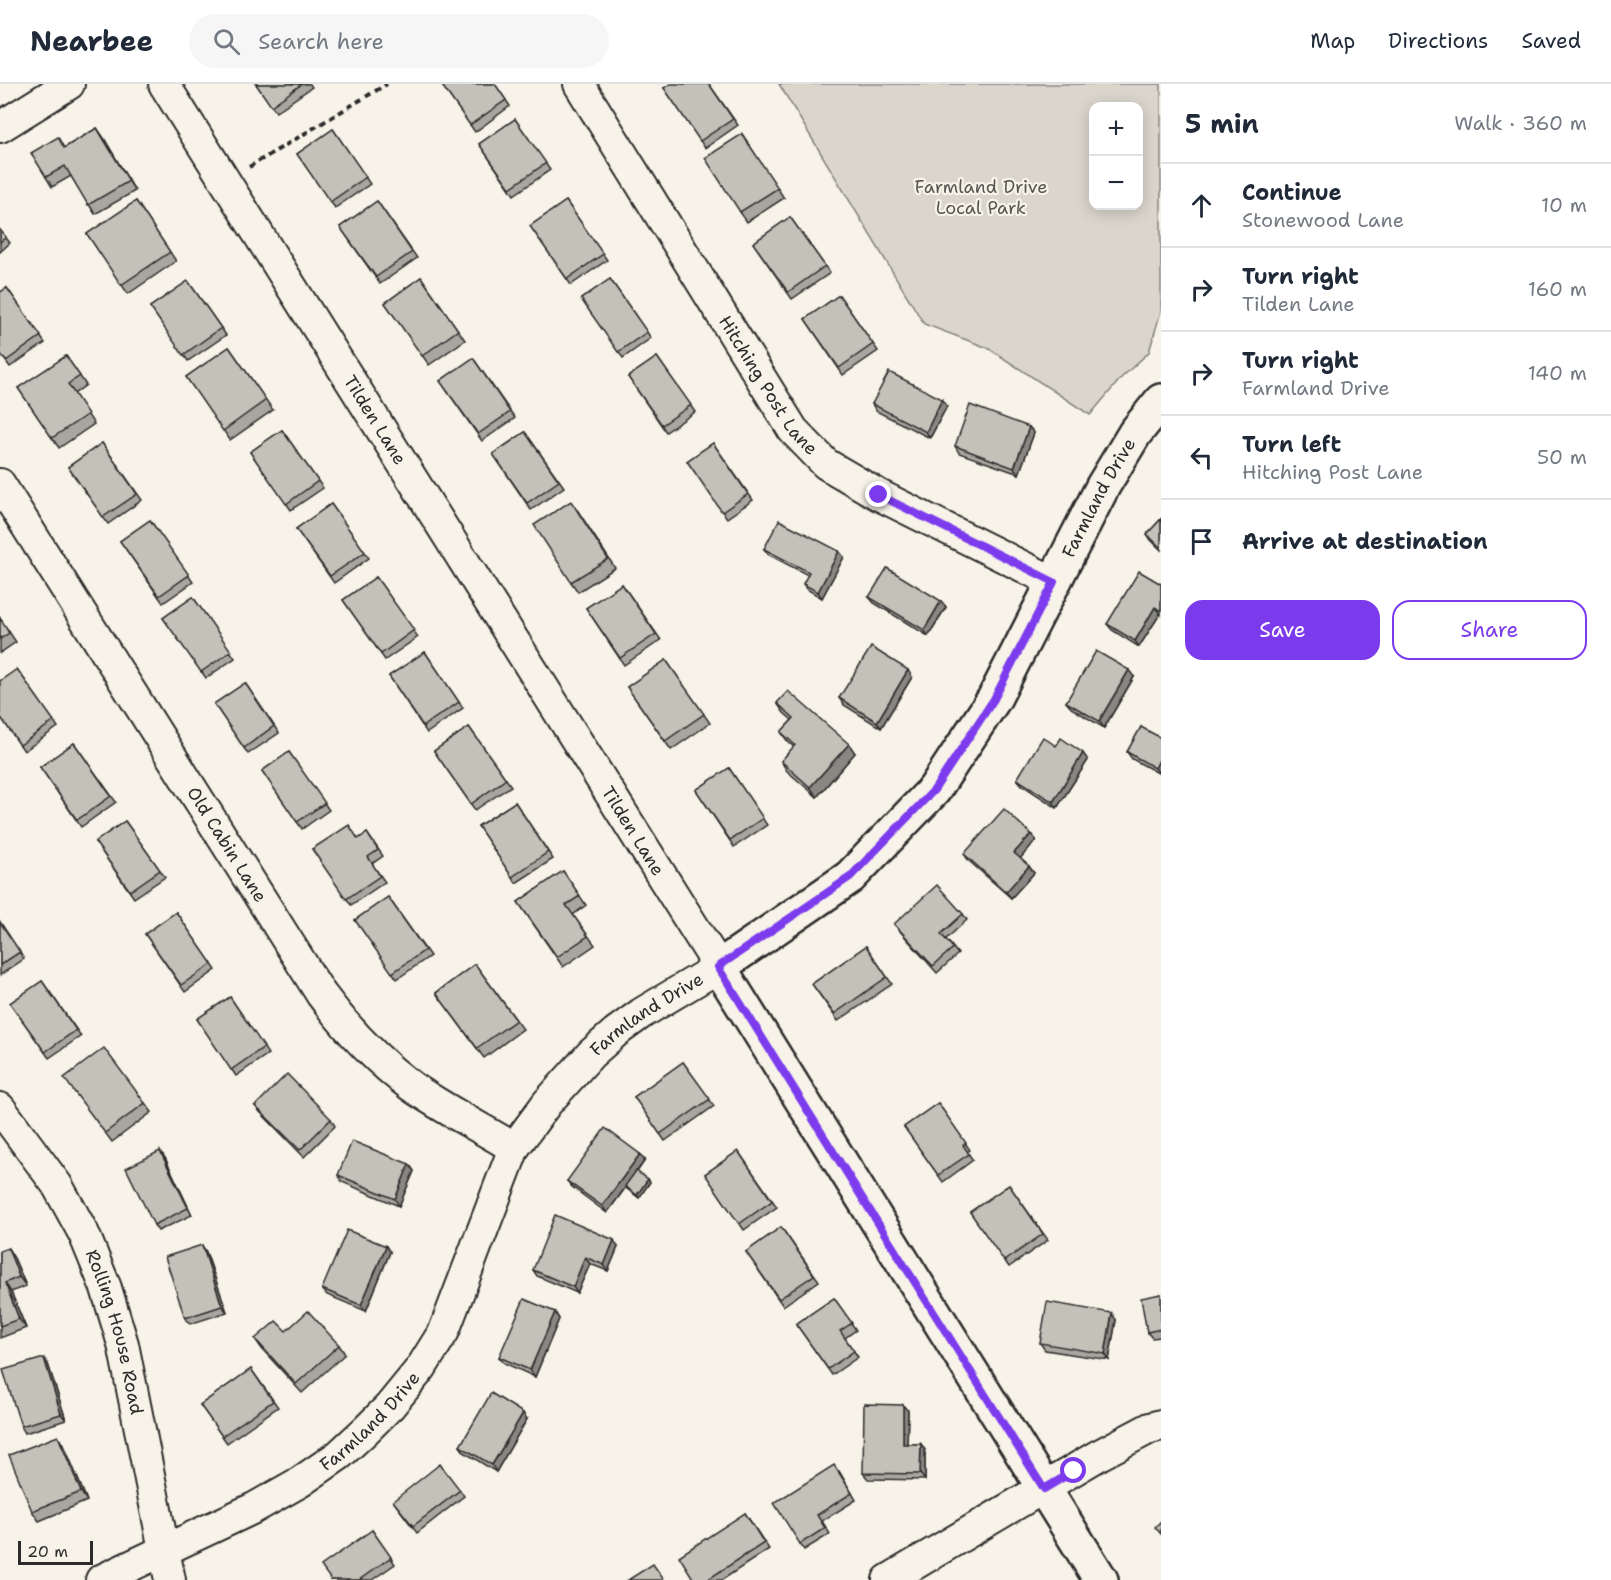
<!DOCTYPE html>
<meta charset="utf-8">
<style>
:root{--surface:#fff;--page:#f6f6f7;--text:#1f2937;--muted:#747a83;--line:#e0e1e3;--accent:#7c3aed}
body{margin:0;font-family:"Shantell Sans",sans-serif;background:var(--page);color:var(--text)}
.controls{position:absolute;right:18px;top:18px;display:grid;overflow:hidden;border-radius:12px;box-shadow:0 3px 15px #0003}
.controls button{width:54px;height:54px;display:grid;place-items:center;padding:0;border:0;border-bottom:2px solid var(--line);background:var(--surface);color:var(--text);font:30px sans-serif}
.scale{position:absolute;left:18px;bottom:15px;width:75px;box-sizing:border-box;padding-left:6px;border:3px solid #2b2b2b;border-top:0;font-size:16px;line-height:21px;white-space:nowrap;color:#2b2b2b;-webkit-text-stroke:4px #f7f3e8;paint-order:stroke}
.stop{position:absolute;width:18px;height:18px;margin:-14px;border:4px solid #7c3aed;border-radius:50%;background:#fff}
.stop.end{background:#7c3aed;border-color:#fff;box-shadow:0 2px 6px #0008}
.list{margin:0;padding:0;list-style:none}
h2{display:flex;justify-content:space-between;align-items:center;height:78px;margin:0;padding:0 24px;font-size:26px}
h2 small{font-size:20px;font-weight:400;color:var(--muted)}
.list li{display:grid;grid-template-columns:39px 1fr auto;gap:18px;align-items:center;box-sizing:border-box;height:84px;padding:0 24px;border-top:2px solid var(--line)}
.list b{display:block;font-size:22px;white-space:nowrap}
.list p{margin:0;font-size:20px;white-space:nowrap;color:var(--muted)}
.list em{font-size:20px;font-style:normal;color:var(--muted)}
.actions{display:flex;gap:12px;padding:18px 24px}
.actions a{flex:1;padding:14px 0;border:2px solid var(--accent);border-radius:18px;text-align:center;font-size:21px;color:var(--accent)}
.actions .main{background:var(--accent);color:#fff}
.icon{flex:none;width:33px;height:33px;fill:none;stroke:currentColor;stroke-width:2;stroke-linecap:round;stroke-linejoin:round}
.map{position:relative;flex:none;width:1161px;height:1496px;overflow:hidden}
header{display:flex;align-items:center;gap:36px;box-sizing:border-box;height:84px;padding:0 30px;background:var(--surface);border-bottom:2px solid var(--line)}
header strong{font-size:28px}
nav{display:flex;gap:33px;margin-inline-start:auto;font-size:21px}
.search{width:420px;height:54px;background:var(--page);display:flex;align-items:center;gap:15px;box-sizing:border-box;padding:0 21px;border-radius:33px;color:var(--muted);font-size:22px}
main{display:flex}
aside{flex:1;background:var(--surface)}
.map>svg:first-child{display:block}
.green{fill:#dad6cc;stroke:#82807c;stroke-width:1.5;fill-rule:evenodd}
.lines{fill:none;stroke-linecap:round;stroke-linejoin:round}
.street-casing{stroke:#2b2b2b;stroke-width:34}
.secondary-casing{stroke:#2b2b2b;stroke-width:38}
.path{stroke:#2b2b2b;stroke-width:4;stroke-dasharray:6 4.5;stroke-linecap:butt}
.street{stroke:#f7f3e8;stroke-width:30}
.secondary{stroke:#f7f3e8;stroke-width:33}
.wall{fill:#a9a69f;stroke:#2b2b2b;stroke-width:1.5}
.shaded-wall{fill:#898782;stroke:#2b2b2b;stroke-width:1.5}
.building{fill:#c4c1b9;stroke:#2b2b2b;stroke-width:1.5}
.route{stroke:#7c3aed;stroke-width:8}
.labels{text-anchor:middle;stroke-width:4.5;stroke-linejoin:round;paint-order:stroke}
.park-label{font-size:18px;fill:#575653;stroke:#f7f3e8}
.street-label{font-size:18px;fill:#2b2b2b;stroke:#f7f3e8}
</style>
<header>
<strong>Nearbee</strong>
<div class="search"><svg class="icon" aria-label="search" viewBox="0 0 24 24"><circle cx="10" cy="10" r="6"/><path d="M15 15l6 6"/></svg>Search here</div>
<nav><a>Map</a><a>Directions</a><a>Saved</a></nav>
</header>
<main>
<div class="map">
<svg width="1161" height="1496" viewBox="0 0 1161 1496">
<rect width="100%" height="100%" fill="#f7f3e8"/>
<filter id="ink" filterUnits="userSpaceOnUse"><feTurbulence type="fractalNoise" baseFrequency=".0167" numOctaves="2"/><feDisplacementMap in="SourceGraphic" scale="12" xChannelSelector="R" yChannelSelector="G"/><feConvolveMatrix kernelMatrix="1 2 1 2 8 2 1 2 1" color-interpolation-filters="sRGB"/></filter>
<g filter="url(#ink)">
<path class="green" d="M779,0h382v227l-12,41 -27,25 -32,38 -102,-67 -64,-24zM1094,22h44v100h-44z"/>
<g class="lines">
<defs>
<g id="street">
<path id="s1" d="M579,0l214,346 33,34 53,31 175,87"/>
<path d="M0,43l69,-43"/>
<path id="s2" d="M0,400l321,510c26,35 55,66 90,92 32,23 69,41 103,62"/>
<path id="s3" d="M0,1024l57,77 27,49 22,54 17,56 47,236"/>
<path id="s4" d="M101,1496l153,-72 46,-26 39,-27 27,-25 24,-24 31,-38 23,-37 70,-183 33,-45 44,-49 25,-22 26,-19 77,-46 -555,-883"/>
<path d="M888,1496l211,-125 51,-27 11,-3"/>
</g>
<g id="secondary">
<path id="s5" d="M1101,1496l-382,-613 131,-90 84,-87 60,-91 109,-213 32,-53 26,-32"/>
</g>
</defs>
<use href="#street" class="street-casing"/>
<use href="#secondary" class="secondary-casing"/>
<path class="path" d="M249,83l138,-83"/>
<use href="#street" class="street"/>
<use href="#secondary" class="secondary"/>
</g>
<g class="wall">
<path d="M256,0h54l2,3 -36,25z"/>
<path d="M441,0h54l15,22 -35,26z"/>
<path d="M709,0l29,41 -33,23 -41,-60z"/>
<path d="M515,35l35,51 -36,25 -35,-51z"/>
<path d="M97,44l38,63 -40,23 -24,-38 -19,11 -6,-10 19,-30z"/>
<path d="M333,45l37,55 -35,24 -38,-54z"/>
<path d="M742,50l42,64 -37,24 -7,-10z"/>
<path d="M136,117l40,60 -48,33 -41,-60z"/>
<path d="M377,117l40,57 -37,26 -40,-57z"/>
<path d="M566,117l41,59 -36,25 -41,-59z"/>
<path d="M790,133l40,56 -38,26 -39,-56z"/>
<path d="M0,146l10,13 -10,9z"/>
<path d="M421,193l44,63 -36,25 -44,-62z"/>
<path d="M610,195l41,59 -28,20 -42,-59z"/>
<path d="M188,197l38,54 -38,26 -38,-54z"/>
<path d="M7,204l38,55 -35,24 -10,-14z"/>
<path d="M839,211l39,56 -35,24 -38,-56z"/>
<path d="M229,263l44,63 -43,30 -44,-63z"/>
<path d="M66,272l20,29 -12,9 20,30 -35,24 -41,-60z"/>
<path d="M657,273l38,55 -29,20 -38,-55z"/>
<path d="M473,274l42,60 -33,23 -42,-60z"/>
<path d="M942,315l5,7 -17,32 -54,-27 -4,-7z"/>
<path d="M1029,343l5,6 -15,41 -60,-21 -4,-7z"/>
<path d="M282,346l41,58 -32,22 -41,-58z"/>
<path d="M525,348l39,55 -33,23 -38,-56z"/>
<path d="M102,359l40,57 -34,24 -40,-57z"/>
<path d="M713,359l40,57 -26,18 -40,-57z"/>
<path d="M331,420l38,54 -35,25 -38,-54z"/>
<path d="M578,427l37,57 -37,24 -7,-10z"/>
<path d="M1161,435v31l-10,-10 -4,-6z"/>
<path d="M150,436l43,62 -30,21 -43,-62z"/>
<path d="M764,465l80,8 -22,41 -14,-8 -5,-6 5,-9 -39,-20z"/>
<path d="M376,493l42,60 -33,23 -42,-60z"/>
<path d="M622,500l39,56 -37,25 -38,-57z"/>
<path d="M1161,500v31l-1,-1 -21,33 -27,-17 -5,-6z"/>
<path d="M193,513l42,61 -29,20 -43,-60z"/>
<path d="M869,513l72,4 5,6 -18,29 -54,-33z"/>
<path d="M0,534l16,24 -16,11z"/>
<path d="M425,568l38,56 -36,25 -38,-57z"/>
<path d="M666,576l44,63 -39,27 -44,-63z"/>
<path d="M17,585l41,58 -34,24 -24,-35z"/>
<path d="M912,593l-31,51 -37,-23 -5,-7z"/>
<path d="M1134,593l-30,51 -33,-20 -5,-6z"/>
<path d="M245,599l34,50 -31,21 -34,-50z"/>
<path d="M777,619l78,50 -38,44 -30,-26 -6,-10 13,-14 -6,-5 -7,-10 11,-12 -8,-7z"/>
<path d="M469,643l42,59 -36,24 -41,-59z"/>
<path d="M1141,643l19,47 -28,-15 -5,-7z"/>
<path d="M74,659l42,59 -35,25 -41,-60z"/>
<path d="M1056,662l32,14 -31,48 -35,-23 -5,-6z"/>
<path d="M289,668l40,58 -27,19 -40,-58z"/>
<path d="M729,684l38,57 -33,22 -38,-57z"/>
<path d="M515,718l38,57 -37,24 -38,-57z"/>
<path d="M125,737l40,56 -31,21 -39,-56z"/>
<path d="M367,749l16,23 -11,8 13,18 -34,23 -39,-56 46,-10z"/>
<path d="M1031,750l5,6 -16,18 14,15 -23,25 -42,-37 -5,-7z"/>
<path d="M563,787l23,34 -13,10 22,30 -32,22 -45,-65z"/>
<path d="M388,813l42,59 -33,23 -42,-59z"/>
<path d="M176,828l40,58 -31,22 -40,-58z"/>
<path d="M963,830l4,6 -21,19 12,15 -21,19 -38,-43 -5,-6z"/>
<path d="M0,838l24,37 -24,16z"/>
<path d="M866,862l26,38 -54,37 -26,-37z"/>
<path d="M475,880l48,65 -39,29 -48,-65z"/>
<path d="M42,897l39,55 -32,22 -39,-55z"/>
<path d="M230,913l38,57 -32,22 -39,-57z"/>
<path d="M683,978l31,44 -49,35 -31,-44z"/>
<path d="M71,1003l74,16 7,9 -40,30z"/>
<path d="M938,1019l32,47 -3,2 6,8 -30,22 -39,-55z"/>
<path d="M255,1022l76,13 4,7 -31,31 -44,-45z"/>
<path d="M160,1067l5,7 27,57 -34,16 -4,-6z"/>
<path d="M738,1067l39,56 -33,23 -39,-56z"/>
<path d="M645,1076l-8,12 11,7 2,3 -11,16 -12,-9 -1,-2 -19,26 -35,-26 -5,-6z"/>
<path d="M409,1080l5,7 -15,35 -57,-24 -4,-7z"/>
<path d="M1009,1101l39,55 -39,27 -39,-55z"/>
<path d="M781,1143l38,54 -36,25 -37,-54z"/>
<path d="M618,1163l-10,24 -18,-7 -13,29 -40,-17 -4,-6z"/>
<path d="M0,1167l14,7 12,28 -15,6 15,36 -26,10z"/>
<path d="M206,1168l21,60 -37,12 -5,-6z"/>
<path d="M390,1168l-24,59 -39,-16 -5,-6z"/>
<path d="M1161,1210v43l-9,1 -5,-6z"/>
<path d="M834,1214l22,32 -11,8 13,19 -26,18 -36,-51z"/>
<path d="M555,1228l4,7 -24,58 -31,-14 -5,-6z"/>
<path d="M1116,1236l-7,40 -64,-10 -5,-7z"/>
<path d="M286,1247l53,14 6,9 -43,39 -40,-44 -7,-10z"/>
<path d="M48,1280l18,56 -41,13 -4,-7z"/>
<path d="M251,1285l27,38 -51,36 -27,-38z"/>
<path d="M908,1327l-1,33h14l4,6v30l-57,-1 -5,-6z"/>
<path d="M527,1335l-31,53 -32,-20 -4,-6z"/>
<path d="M64,1361l23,56 -48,20 -7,-10z"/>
<path d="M839,1387l17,29 -34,21 8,13 -26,16 -4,-6z"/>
<path d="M460,1406l4,6 -47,37 -24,-32z"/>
<path d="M745,1429l24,36 -47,31h-28z"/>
<path d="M372,1446l23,34 -23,16h-41z"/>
</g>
<g class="shaded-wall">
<path d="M97,44l7,10 31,53 -6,-10z"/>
<path d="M942,315l5,7 -17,32 -4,-6z"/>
<path d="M1029,343l5,6 -15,41 -5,-6z"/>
<path d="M839,467l5,6 -22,41 -4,-6z"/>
<path d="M941,517l5,6 -18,29 -4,-6z"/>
<path d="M1155,523l5,7 -21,33 -4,-6z"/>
<path d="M908,586l4,7 -31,51 -4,-6z"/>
<path d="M1129,586l5,7 -30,51 -5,-7z"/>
<path d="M849,660l6,9 -38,44 -7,-10z"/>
<path d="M1083,669l5,7 -31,48 -4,-6z"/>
<path d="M1161,672v15l-1,3 -5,-6z"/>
<path d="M1031,750l5,6 -17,20 -5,-7z"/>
<path d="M1029,782l5,7 -23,25 -5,-6z"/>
<path d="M160,1067l5,7 27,57 -4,-7z"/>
<path d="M640,1070l5,6 -38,53 -5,-7z"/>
<path d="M409,1080l5,7 -15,35 -4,-7z"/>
<path d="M648,1095l2,3 -11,16 -2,-3z"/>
<path d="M614,1156l4,7 -10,24 -4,-6z"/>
<path d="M202,1161l4,7 21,60 -5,-6z"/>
<path d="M386,1162l4,6 -24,59 -5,-6z"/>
<path d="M8,1164l6,10 12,28 -7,-9z"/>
<path d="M585,1173l5,7 -13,29 -4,-6z"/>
<path d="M5,1199l6,9 15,36 -7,-9z"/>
<path d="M555,1228l4,7 -24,58 -5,-7z"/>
<path d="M1112,1229l4,7 -7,40 -4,-6z"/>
<path d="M44,1274l4,6 18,56 -5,-6z"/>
<path d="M903,1321l5,6 -1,39 -4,-6z"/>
<path d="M523,1329l4,6 -31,53 -4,-7z"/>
<path d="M58,1352l6,9 23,56 -6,-9z"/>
<path d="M921,1360l4,6v30l-5,-6z"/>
</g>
<g class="building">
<path d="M256,0h46l-31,22z"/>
<path d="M441,0h54l11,16 -36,25z"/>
<path d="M670,0h39l24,35 -33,22 -36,-53z"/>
<path d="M515,35l31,44 -36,25 -31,-44z"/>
<path d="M97,44l32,53 -41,24 -23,-39 -19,11 -15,-24 27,-16 6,11z"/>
<path d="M333,45l33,48 -36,25 -33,-48z"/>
<path d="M742,50l36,54 -38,24 -35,-54z"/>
<path d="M136,117l34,51 -49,33 -34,-51z"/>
<path d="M377,117l35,51 -36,25 -36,-50z"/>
<path d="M566,117l37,53 -36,25 -37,-53z"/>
<path d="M790,133l35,49 -37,26 -35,-49z"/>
<path d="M0,146l6,7 -6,5z"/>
<path d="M421,193l37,53 -36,26 -37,-53z"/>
<path d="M610,195l37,53 -29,20 -37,-53z"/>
<path d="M188,197l33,47 -38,27 -33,-48z"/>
<path d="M7,204l34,48 -35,25 -6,-8v-61z"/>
<path d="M839,211l34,49 -34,24 -34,-49z"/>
<path d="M229,263l37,53 -43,31 -37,-54z"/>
<path d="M66,272l14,20 -12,8 20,30 -36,24 -34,-50z"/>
<path d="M657,273l34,48 -29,20 -34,-48z"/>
<path d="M473,274l37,54 -32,22 -38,-53z"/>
<path d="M889,288l53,27 -16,33 -54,-28z"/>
<path d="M970,321l59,22 -15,41 -59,-22z"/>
<path d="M282,346l36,51 -32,23 -36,-52z"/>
<path d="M525,348l34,49 -32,22 -34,-49z"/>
<path d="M102,359l35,51 -34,23 -35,-50z"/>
<path d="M713,359l35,51 -26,18 -35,-51z"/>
<path d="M571,417l37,58 -37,23 -37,-57z"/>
<path d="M331,420l34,48 -35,24 -34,-47z"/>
<path d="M1161,435v29l-14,-14z"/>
<path d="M150,436l39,55 -30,21 -39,-55z"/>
<path d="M779,436l60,31 -21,41 -15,-8 6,-12 -45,-23z"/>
<path d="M887,484l54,33 -17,29 -55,-33z"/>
<path d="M1139,487l22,13v27l-6,-4 -20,34 -28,-17z"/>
<path d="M376,493l38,53 -33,24 -38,-54z"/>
<path d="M622,500l34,50 -36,24 -34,-50z"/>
<path d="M193,513l38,54 -30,21 -38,-54z"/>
<path d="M0,534l9,15 -9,6z"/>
<path d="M871,563l37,23 -31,52 -38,-24z"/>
<path d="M1096,567l33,19 -30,51 -33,-19z"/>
<path d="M425,568l34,50 -36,24 -34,-50z"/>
<path d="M666,576l38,54 -39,27 -38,-54z"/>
<path d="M17,585l37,52 -34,24 -20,-29v-35z"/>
<path d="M245,599l29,43 -30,22 -30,-44z"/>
<path d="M788,607l61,53 -39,43 -29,-26 14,-16 -14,-13 13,-14 -17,-15z"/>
<path d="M469,643l37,52 -35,25 -37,-53z"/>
<path d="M1141,643l20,11v18l-6,12 -28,-16z"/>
<path d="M1043,653l13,9 5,-8 22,15 -30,49 -36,-23z"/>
<path d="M74,659l37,53 -34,24 -37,-53z"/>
<path d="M289,668l36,51 -28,19 -35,-51z"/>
<path d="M729,684l34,50 -33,22 -34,-50z"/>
<path d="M515,718l33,50 -36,25 -34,-51z"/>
<path d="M1004,725l27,25 -17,19 15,13 -23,26 -42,-38z"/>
<path d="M125,737l35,49 -30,21 -35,-49z"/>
<path d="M349,741l9,14 9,-6 11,17 -10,7 12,19 -34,23 -34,-50z"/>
<path d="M563,787l17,25 -14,9 22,31 -31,21 -39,-55z"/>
<path d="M937,801l26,29 -22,20 12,14 -20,18 -39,-42z"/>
<path d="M388,813l37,53 -33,23 -37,-53z"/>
<path d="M176,828l36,52 -31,21 -36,-51z"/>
<path d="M0,838l20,30 -20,13z"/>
<path d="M866,862l21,31 -53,37 -22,-30z"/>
<path d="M475,880l41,56 -39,28 -41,-55z"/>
<path d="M42,897l34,49 -31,22 -35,-49z"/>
<path d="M230,913l34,50 -33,23 -34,-51z"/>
<path d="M104,964l41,55 -40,30 -41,-55z"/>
<path d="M683,978l27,37 -50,35 -26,-37z"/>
<path d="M287,990l44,45 -31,31 -45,-44z"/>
<path d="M938,1019l28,40 -3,2 6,9 -31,21 -34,-48z"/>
<path d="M605,1044l35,26 -38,52 -35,-25z"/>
<path d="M352,1057l57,23 -14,35 -57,-24z"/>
<path d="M160,1067l28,57 -34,17 -28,-57z"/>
<path d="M738,1067l34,50 -33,23 -34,-50z"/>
<path d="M636,1087l12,8 -11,16 -12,-9z"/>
<path d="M1009,1101l34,49 -39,27 -34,-49z"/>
<path d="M555,1131l59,25 -10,25 -19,-8 -12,30 -40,-17z"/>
<path d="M781,1143l33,48 -35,24 -33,-47z"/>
<path d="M347,1146l39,16 -25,59 -39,-16z"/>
<path d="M202,1161l20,61 -37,12 -20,-61z"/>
<path d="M8,1164l11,29 -14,6 14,36 -19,7v-75z"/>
<path d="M1161,1210v35l-14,3 -6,-34z"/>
<path d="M834,1214l18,25 -12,8 14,20 -26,18 -32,-45z"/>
<path d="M524,1215l31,13 -25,58 -31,-13z"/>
<path d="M1047,1218l65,11 -7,41 -65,-11z"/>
<path d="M308,1227l31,34 -43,39 -41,-45 21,-18 10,10z"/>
<path d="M44,1274l17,56 -40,12 -18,-56z"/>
<path d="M251,1285l22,32 -51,35 -22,-31z"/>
<path d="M491,1309l32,20 -31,52 -32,-19z"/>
<path d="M864,1320l39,1v39h18l-1,30 -57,-1z"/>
<path d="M58,1352l23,56 -49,19 -23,-56z"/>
<path d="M440,1380l20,26 -47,36 -20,-25z"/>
<path d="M834,1381l18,28 -35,22 8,13 -25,16 -26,-41z"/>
<path d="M745,1429l19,30 -57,37h-13l-15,-24z"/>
<path d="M1161,1437v13l-6,-7z"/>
<path d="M372,1446l19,27 -32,23h-28l-10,-14z"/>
<path d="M653,1480l11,16h-36z"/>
</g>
</g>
<g class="lines" filter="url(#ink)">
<path class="route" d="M879,411l175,87 -60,117 -60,91 -84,87 -132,90 326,522 30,-18"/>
</g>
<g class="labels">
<g class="park-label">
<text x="981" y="109">Farmland Drive<tspan x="981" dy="21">Local Park</tspan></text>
</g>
<g class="street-label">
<text dy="6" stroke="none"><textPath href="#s1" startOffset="356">Hitching Post Lane</textPath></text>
<text transform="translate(375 336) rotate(58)" y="6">Tilden Lane</text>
<text dy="6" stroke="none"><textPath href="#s5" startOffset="1338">Farmland Drive</textPath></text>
<text transform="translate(633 747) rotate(58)" y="6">Tilden Lane</text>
<text dy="6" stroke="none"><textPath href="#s2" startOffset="426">Old Cabin Lane</textPath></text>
<text dy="6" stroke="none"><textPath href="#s4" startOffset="819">Farmland Drive</textPath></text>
<text dy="6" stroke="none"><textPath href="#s3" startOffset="255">Rolling House Road</textPath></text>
<text dy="6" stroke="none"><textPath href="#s4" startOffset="315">Farmland Drive</textPath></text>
</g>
</g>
</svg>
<div class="controls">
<button>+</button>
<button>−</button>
</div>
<div class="scale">20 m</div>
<div class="stop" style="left:1074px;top:1387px"></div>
<div class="stop end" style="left:879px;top:411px"></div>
</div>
<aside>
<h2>5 min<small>Walk · 360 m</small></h2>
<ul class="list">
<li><svg class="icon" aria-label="ahead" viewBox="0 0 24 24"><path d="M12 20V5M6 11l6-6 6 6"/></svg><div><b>Continue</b><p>Stonewood Lane</p></div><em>10 m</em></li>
<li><svg class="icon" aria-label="right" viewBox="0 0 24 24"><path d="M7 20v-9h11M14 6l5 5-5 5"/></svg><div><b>Turn right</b><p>Tilden Lane</p></div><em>160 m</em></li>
<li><svg class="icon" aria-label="right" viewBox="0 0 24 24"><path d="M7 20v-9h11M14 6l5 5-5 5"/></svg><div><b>Turn right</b><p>Farmland Drive</p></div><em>140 m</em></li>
<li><svg class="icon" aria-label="left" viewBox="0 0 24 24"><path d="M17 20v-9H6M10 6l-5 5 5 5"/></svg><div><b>Turn left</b><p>Hitching Post Lane</p></div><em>50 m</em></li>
<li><svg class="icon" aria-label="arrive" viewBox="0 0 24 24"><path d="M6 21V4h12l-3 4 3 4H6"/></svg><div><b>Arrive at destination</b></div></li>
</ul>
<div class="actions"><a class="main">Save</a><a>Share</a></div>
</aside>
</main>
